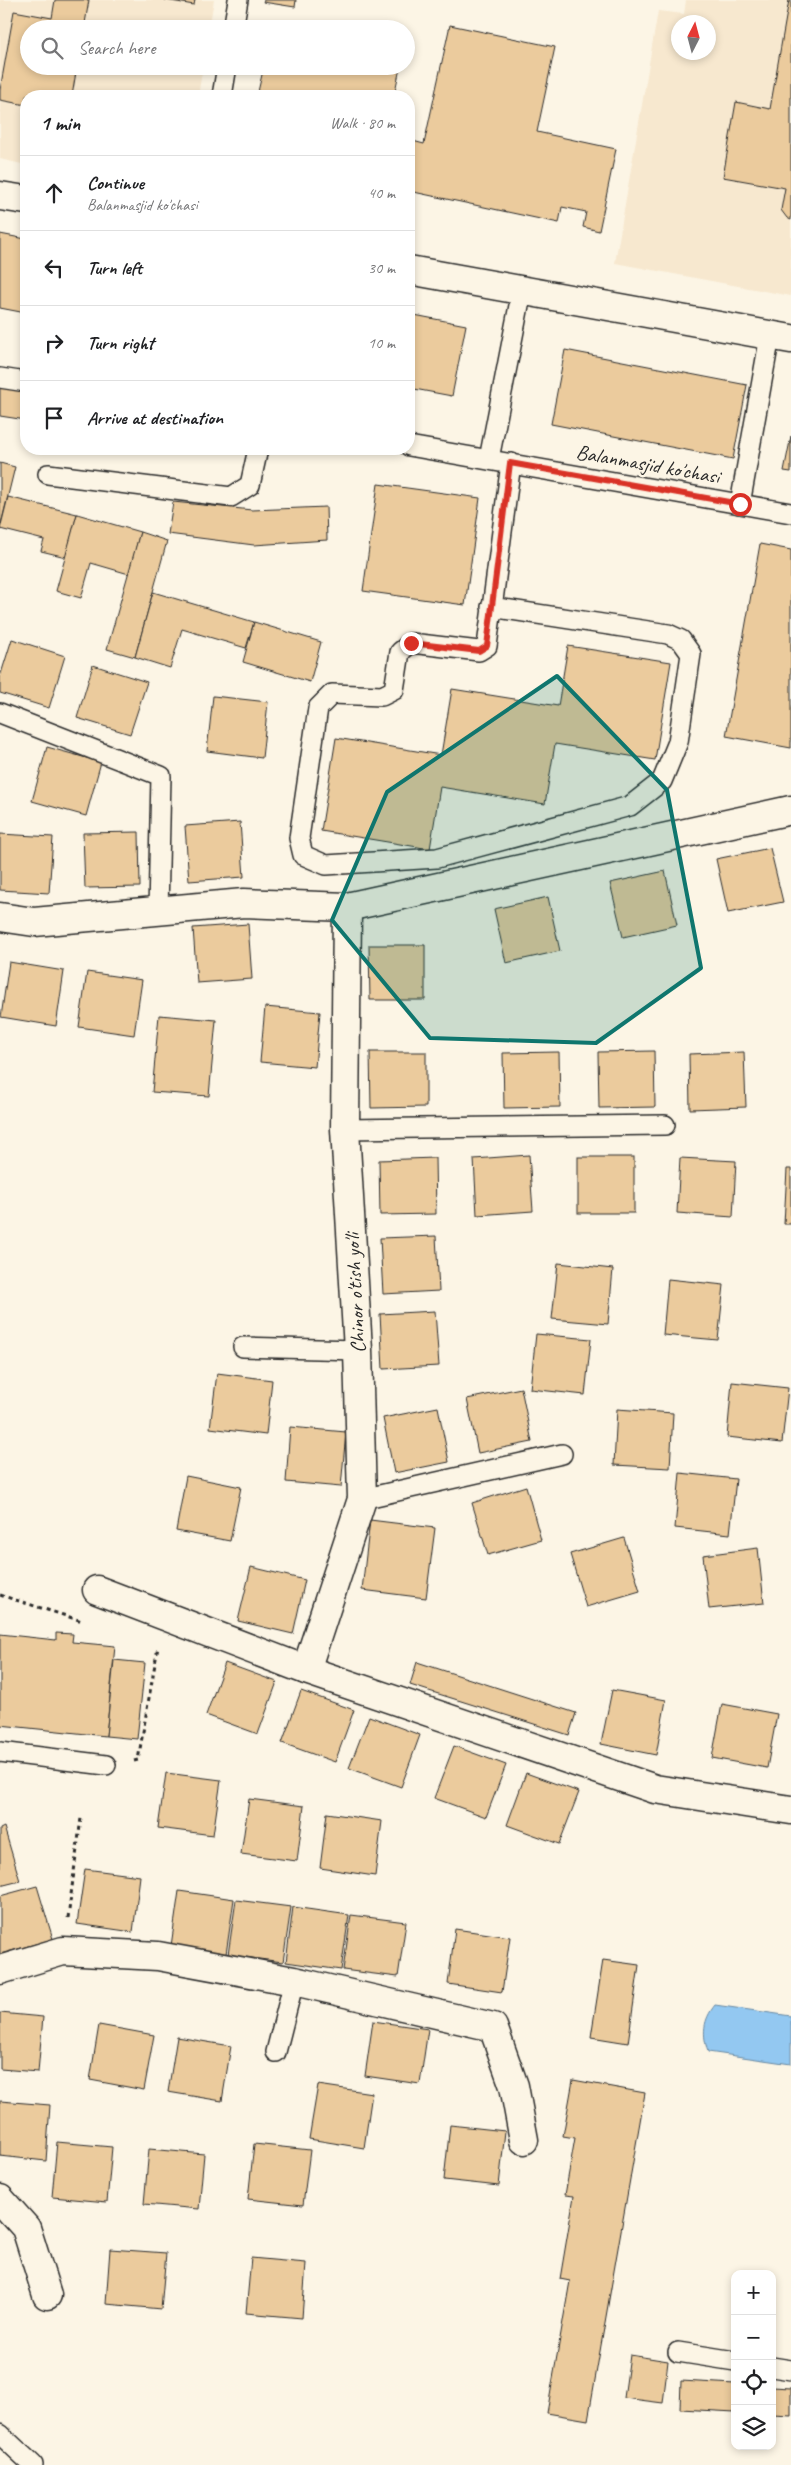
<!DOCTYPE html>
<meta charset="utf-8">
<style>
:root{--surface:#fff;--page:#f6f6f6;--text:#202124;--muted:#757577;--line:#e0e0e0}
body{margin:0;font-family:Caveat,sans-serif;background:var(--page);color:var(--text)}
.controls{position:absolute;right:15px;bottom:15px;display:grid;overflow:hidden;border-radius:10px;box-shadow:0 2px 8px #0003}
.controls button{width:45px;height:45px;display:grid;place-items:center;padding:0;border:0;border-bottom:1px solid var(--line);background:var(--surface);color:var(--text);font:25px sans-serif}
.compass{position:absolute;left:671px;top:15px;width:45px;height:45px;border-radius:50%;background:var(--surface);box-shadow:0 2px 8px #0003;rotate:6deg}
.stop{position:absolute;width:15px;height:15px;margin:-11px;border:4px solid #d93025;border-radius:50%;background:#fff}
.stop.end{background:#d93025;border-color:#fff;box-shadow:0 1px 5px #0008}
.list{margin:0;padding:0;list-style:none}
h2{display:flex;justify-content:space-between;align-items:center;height:65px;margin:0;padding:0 20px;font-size:21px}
h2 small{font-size:16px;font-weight:400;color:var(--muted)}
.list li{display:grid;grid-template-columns:32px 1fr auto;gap:15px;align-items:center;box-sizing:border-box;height:75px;padding:0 20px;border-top:1px solid var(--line)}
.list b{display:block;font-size:19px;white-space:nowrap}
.list p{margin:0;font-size:16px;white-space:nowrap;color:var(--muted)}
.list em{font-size:16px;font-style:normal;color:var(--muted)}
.icon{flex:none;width:28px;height:28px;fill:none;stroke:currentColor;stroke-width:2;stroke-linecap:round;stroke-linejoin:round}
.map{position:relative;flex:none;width:791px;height:2465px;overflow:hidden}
.search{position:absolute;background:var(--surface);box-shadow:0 2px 8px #0003;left:20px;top:20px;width:395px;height:55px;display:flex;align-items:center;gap:12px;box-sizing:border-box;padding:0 18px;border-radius:28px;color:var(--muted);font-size:19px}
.panel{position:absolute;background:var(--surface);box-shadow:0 2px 8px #0003;left:20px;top:90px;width:395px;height:365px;border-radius:20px}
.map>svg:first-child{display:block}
.built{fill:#f7e8cf;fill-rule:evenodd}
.water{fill:#93c8f1;stroke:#6989a2}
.building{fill:#ebcb9d;stroke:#2b2b2b}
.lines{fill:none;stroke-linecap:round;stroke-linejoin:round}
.lane-casing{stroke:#2b2b2b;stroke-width:22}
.street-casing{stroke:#2b2b2b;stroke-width:31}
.path{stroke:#2b2b2b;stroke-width:3;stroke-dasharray:4 4;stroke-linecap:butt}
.lane{stroke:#fcf5e5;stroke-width:19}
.street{stroke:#fcf5e5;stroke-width:28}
.route{stroke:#d93025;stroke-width:6}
.marked{fill:#0f766e;fill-opacity:0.2;stroke:#0f766e;stroke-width:4;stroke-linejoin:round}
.labels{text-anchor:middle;stroke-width:5;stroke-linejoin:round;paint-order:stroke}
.street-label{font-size:21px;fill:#2b2b2b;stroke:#fcf5e5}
</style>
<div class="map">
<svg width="791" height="2465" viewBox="0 0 791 2465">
<rect width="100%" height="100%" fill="#fcf5e5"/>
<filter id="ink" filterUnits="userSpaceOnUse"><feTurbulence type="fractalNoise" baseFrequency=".02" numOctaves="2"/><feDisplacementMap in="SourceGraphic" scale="10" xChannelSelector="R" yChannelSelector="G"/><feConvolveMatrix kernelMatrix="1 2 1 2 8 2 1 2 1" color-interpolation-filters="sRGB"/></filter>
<g filter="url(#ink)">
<g class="built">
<path d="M0,0h214l-5,29h-180v37h174l-5,30h-172v69l-26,-6z"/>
<path d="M686,0h105v296l-176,-33 43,-252 26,3zM678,22h30v30h-30z"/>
</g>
<path class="water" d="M715,2005l76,11v48l-83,-12c-6,-18 -5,-32 7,-47z"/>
<g class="building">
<path d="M55,0h34l-5,29h-55v37h48l-5,30h-46v9l-26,-5v-10l14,-79 38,7z"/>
<path d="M165,0h30l-1,5z"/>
<path d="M264,0h32l-1,7 -32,-5z"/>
<path d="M789,0h2v220l-4,-2 -6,-8 4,-22 -62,-11 13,-75 34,7z"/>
<path d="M450,25l105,22 -18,85 79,17 -17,82 -16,-4 3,-15 -24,-5 -3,16 -150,-32v-51l15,4z"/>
<path d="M264,66h129l7,2 -6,28h-137z"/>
<path d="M0,234l26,5v74l-26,-5z"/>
<path d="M409,314l57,11 -14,71 -43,-8z"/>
<path d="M565,350l182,35 -14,74 -182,-35z"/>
<path d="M0,387l26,3v30l-26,-4z"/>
<path d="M791,436v36l-7,-1z"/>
<path d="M0,463l15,4 -15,61z"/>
<path d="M378,484l102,14 -15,107 -102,-14z"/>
<path d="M8,497l69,17 -11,43 -25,-6 3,-11 -44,-11z"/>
<path d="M173,502l79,8 74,-3 1,33 -73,5 -86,-11z"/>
<path d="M77,514l63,18 -11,42 -38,-11 -10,35 -25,-7z"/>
<path d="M140,532l27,9 -32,116 -28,-8z"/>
<path d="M760,544l31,6v198l-65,-12z"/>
<path d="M153,592l101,30 -8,26 -64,-19 -12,39 -35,-11z"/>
<path d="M254,622l67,20 -11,40 -67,-20z"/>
<path d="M12,639l53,17 -16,52 -49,-15v-16z"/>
<path d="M568,646l103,16 -16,98 -100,-16 -10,60 -105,-17 -10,62 -109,-18 15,-93 105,17 11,-66 106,17z"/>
<path d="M93,665l54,17 -17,52 -53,-16z"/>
<path d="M213,696l55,6 -6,56 -55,-7z"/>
<path d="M47,747l54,15 -15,54 -54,-15z"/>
<path d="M240,822l4,55 -55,4 -4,-55z"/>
<path d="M139,832l1,55 -55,1 -2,-55z"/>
<path d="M0,834l53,3 -4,56 -49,-3z"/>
<path d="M770,848l13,54 -55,11 -12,-54z"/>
<path d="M665,871l12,54 -54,12 -13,-54z"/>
<path d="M548,897l12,54 -54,12 -12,-54z"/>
<path d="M248,924l4,55 -55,4 -4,-55z"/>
<path d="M369,945h56v55h-55z"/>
<path d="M9,962l55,9 -8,55 -55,-9z"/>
<path d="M87,972l55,8 -8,55 -55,-8z"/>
<path d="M265,1007l55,5 -5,55 -55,-5z"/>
<path d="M159,1015l57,5 -7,76 -57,-4z"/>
<path d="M654,1051l1,56 -56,1 -1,-56z"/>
<path d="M370,1052h56v55l-55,1z"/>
<path d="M559,1052l1,55 -56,1 -1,-55z"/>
<path d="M744,1052l2,55 -56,2 -1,-55z"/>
<path d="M529,1155l4,56 -56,4 -3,-56z"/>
<rect x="578" y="1157" width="56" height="56"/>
<path d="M435,1158l1,56 -56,1 -1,-55z"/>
<path d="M680,1158l56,3 -3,56 -56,-4z"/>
<path d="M787,1169h4v55h-7z"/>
<path d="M436,1236l3,55 -56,3 -3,-56z"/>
<path d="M558,1263l55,6 -5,55 -56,-5z"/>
<path d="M668,1279l56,6 -6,55 -55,-5z"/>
<path d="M435,1311l4,55 -56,3 -3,-55z"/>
<path d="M536,1334l55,5 -6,56 -55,-6z"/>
<path d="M217,1373l55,7 -6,55 -56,-7z"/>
<path d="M732,1382l56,6 -6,55 -55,-6z"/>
<path d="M521,1388l11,54 -54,11 -11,-54z"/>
<path d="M438,1407l11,55 -55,11 -11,-55z"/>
<path d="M617,1409l56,4 -3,55 -56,-3z"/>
<path d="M290,1427l56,5 -5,55 -55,-5z"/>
<path d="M680,1473l56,6 -6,55 -55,-6z"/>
<path d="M186,1476l55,11 -11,54 -54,-10z"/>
<path d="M526,1486l15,54 -53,15 -16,-52z"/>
<path d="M370,1520l65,8 -9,70 -64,-8z"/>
<path d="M624,1538l16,53 -54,16 -16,-53z"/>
<path d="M758,1548l6,55 -55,6 -6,-54z"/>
<path d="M251,1567l54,13 -12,54 -55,-13z"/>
<path d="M56,1633l17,1 -1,8 43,4 -9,90 -106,-11v-91l56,6z"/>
<path d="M114,1660l31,3 -8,76 -31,-3z"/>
<path d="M417,1662l159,51 -7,22 -159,-50z"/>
<path d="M225,1663l52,19 -19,52 -52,-19z"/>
<path d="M612,1690l54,10 -10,55 -55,-11z"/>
<path d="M301,1691l53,19 -19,52 -53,-19z"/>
<path d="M722,1704l55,10 -10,54 -55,-10z"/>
<path d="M369,1716l51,19 -19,52 -52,-19z"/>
<path d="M454,1746l52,19 -20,52 -52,-19z"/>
<path d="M166,1773l55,7 -8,55 -55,-7z"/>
<path d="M526,1773l53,19 -20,52 -52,-19z"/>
<path d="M249,1799l55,7 -7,55 -56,-7z"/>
<path d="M327,1813l55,8 -7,55 -55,-8z"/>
<path d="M4,1827l16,54 -20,5v-57z"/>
<path d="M85,1869l55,7 -7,56 -56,-8z"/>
<path d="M37,1886l16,53 -53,15v-58z"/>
<path d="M179,1891l55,8 -8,55 -55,-8z"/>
<path d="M236,1900l55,7 -8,55 -55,-7z"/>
<path d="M293,1907l56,8 -8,55 -55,-8z"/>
<path d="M351,1915l55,7 -8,55 -55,-7z"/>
<path d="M455,1929l55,8 -8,55 -54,-8z"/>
<path d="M603,1960l36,5 -11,78 -37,-6z"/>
<path d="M0,2013l43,4 -5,55 -38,-3z"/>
<path d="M373,2021l55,8 -8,55 -55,-8z"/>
<path d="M99,2025l55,10 -10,55 -54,-10z"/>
<path d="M177,2037l54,9 -9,55 -54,-9z"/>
<path d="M573,2080l72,13 -57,327 -41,-7 23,-132 -10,-2 14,-83 -9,-1 10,-57 -12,-2z"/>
<path d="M318,2085l54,8 -8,55 -55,-9z"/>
<path d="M0,2101l50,4 -4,56 -46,-5z"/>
<path d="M450,2125l55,6 -6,55 -55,-6z"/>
<path d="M57,2142l55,5 -5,55 -55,-5z"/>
<path d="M254,2144l56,6 -7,55 -55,-6z"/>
<path d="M149,2149l55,5 -5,55 -55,-5z"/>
<path d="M110,2249l56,4 -5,56 -55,-5z"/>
<path d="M251,2258l55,5 -4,55 -56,-5z"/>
<path d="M630,2355l38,6 -5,42 -39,-5z"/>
<path d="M681,2381l54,3v28l-55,-3z"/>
<path d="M772,2387l19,1v28l-19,-1z"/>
</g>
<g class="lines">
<defs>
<g id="lane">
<path d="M233,29l5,-29"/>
<path d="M222,96l5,-30"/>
<path d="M0,378l26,4"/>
<path d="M409,446l331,58 30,-168"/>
<path d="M489,459l33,-169"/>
<path d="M48,474l183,23 19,-12 8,-36"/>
<path d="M740,504l51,9"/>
<path d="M491,607l177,27 13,6 10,14 -13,88 -16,39 -32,25 -193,52 -111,7 -23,-10 -4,-17 19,-130 14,-14 50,2 12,-6 6,-38 11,-9 68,8 8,-5 24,-183"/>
<path d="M0,713l161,63 -3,135"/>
<path d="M345,1129l320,-4"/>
<path d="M243,1347l115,3"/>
<path d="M362,1499l200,-45"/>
<path d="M0,1752l106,13"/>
<path d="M276,2052l18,-71"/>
<path d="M678,2352l57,9"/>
<path d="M772,2367l19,3"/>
<path d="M0,2434l33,31"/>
</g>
<g id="street">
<path d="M0,196l26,4"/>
<path d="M409,270l382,69"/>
<path d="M0,917l34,5 210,-19 103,4 444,-97"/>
<path d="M97,1590l209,80 349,119 136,21"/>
<path d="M306,1670l56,-171 -4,-149 -13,-221 2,-222"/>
<path d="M0,1970l63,-19 95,5 136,25 199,46 21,59 10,54"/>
<path d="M0,2199l26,29 21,67"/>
</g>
</defs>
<use href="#lane" class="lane-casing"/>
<use href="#street" class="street-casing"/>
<g class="path">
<path d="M0,1595l82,26"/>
<path d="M134,1761l4,-1 20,-113"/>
<path d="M68,1918l13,-100"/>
</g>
<use href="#lane" class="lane"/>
<use href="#street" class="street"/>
</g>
</g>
<g class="lines" filter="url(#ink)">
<path class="route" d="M411,643l68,8 8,-5 23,-183 230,41"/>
</g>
<path class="marked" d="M557,676l110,114 34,178 -105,75 -166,-5 -98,-118 55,-128z"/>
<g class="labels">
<g class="street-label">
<text transform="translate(648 464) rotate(10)" y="7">Balanmasjid ko'chasi</text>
<text transform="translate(355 1293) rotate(-93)" y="7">Chinor o'tish yo'li</text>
</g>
</g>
</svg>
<div class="controls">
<button>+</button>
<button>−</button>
<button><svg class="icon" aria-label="locate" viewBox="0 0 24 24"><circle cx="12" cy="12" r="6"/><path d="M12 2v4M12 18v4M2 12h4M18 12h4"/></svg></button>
<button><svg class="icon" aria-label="layers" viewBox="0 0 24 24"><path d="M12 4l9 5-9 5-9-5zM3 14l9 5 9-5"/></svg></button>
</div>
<svg class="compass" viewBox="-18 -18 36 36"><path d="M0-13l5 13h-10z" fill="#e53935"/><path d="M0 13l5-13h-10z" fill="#757577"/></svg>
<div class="stop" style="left:740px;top:504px"></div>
<div class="stop end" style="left:411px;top:643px"></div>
<div class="search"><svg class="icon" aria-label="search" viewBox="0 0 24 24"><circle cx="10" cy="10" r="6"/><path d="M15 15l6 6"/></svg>Search here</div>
<section class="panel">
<h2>1 min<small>Walk · 80 m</small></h2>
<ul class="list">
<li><svg class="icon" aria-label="ahead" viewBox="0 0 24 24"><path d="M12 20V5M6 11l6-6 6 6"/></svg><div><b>Continue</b><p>Balanmasjid ko'chasi</p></div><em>40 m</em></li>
<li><svg class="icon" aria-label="left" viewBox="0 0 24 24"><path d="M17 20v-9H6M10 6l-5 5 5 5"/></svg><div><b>Turn left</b></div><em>30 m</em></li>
<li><svg class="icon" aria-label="right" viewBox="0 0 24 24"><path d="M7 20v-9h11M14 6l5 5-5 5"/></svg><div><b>Turn right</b></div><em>10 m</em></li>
<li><svg class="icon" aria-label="arrive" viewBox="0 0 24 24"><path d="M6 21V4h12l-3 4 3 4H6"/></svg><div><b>Arrive at destination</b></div></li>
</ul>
</section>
</div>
